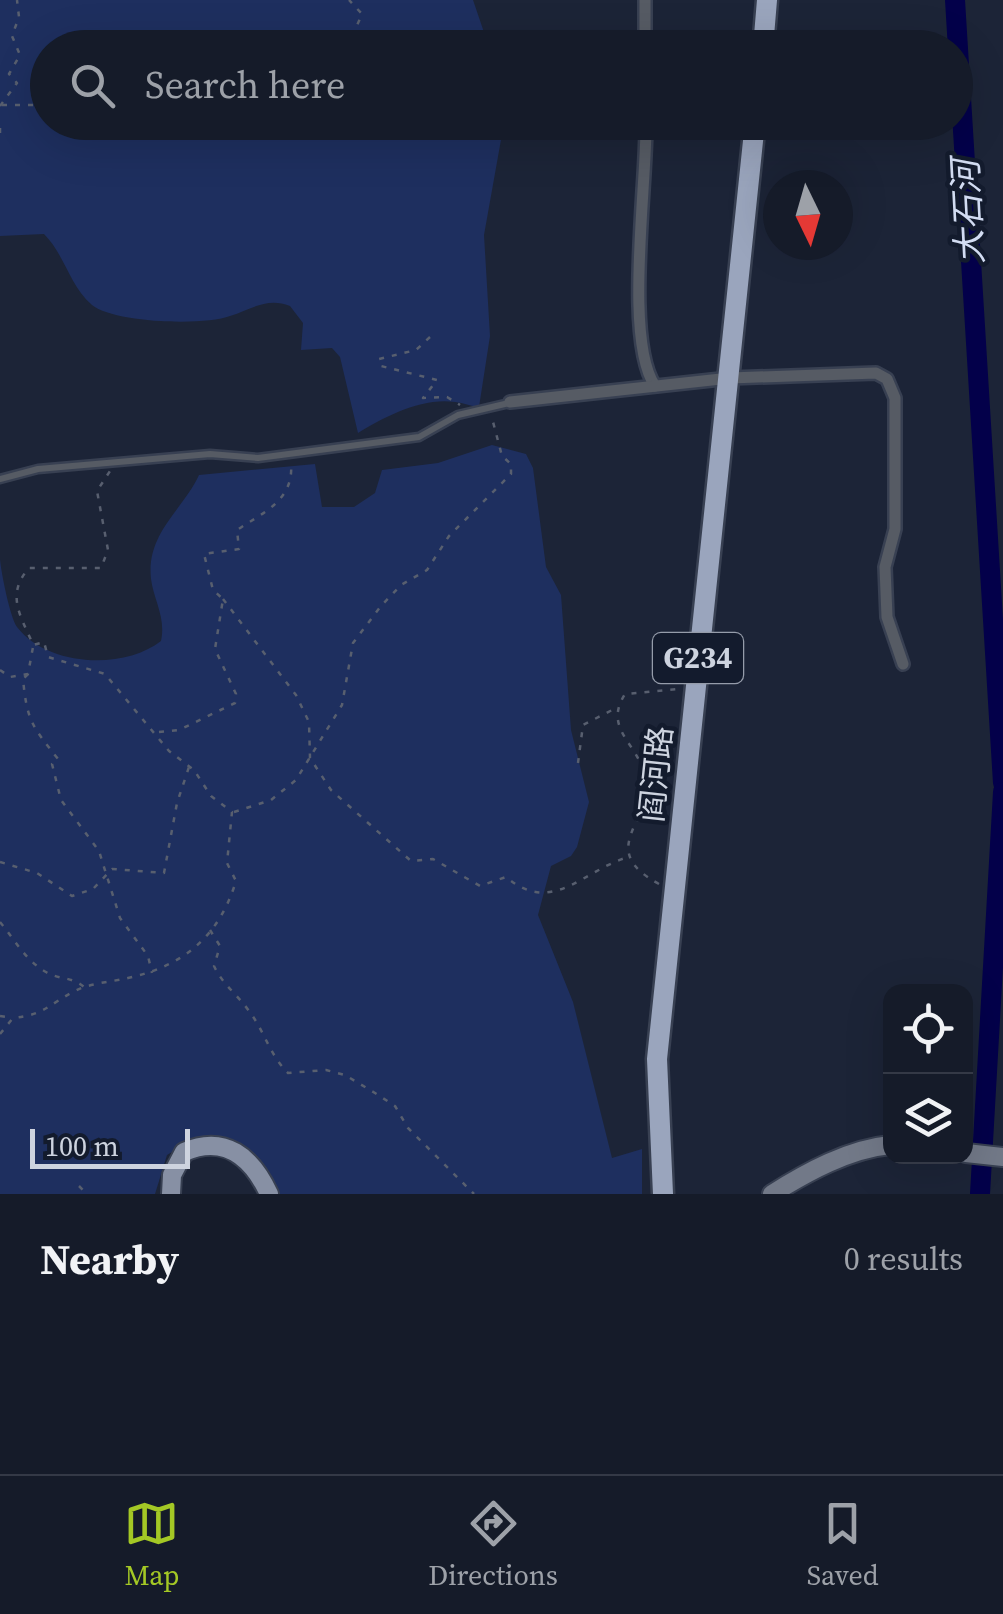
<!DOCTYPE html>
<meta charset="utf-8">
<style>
:root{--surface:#151b29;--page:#222835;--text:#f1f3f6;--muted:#9da1a8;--line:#343946;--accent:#a4c825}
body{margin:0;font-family:"Source Serif 4","Noto Sans SC",serif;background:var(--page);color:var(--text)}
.controls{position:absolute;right:30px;bottom:30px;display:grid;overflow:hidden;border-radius:20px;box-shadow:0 10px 40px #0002}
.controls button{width:90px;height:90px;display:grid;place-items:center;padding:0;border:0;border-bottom:2px solid var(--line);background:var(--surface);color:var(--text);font:50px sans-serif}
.compass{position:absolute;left:763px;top:170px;width:90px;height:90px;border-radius:50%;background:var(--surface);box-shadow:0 10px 40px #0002;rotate:175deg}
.scale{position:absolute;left:30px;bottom:25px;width:160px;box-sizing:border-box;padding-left:10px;border:5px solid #cdd3df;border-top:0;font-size:28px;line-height:35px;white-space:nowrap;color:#cdd3df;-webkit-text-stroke:8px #131b2d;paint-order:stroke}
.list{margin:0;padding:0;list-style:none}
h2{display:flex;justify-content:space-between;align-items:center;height:130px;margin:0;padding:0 40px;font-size:42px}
h2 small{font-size:32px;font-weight:400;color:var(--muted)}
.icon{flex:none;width:55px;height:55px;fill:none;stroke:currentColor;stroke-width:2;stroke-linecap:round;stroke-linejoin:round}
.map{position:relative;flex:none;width:1003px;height:1194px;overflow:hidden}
.search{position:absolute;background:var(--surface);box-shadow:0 10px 40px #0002;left:30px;right:30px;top:30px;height:110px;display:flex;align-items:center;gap:25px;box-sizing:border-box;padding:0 35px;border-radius:55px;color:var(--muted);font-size:38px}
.sheet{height:280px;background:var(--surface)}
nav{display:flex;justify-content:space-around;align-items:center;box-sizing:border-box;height:140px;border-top:2px solid var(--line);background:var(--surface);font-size:28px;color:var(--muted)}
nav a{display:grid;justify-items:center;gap:5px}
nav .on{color:var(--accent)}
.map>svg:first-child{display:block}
.green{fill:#1e2f5f}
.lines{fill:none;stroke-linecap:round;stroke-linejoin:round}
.river{stroke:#03004a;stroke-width:20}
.lane-casing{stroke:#384052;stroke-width:11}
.street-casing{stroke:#384052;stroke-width:16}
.secondary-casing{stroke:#384052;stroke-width:22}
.primary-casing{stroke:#384052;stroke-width:22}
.highway-casing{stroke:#384052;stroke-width:25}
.path{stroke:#585f6f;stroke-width:2.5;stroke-dasharray:5 8;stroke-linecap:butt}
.lane{stroke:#565b64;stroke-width:6}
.street{stroke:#565b64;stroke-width:11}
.secondary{stroke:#727988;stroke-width:18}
.primary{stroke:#8790a4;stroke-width:18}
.highway{stroke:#9aa5bd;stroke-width:20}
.labels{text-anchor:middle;stroke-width:9;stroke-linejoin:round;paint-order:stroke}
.shield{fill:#131b2d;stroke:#959caa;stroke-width:2.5}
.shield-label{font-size:30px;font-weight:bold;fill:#cdd3df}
.street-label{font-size:32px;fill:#cdd3df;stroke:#131b2d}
.water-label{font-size:35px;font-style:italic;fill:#d2dcf2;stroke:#131b2d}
</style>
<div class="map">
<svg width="1003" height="1194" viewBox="0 0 1003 1194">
<rect width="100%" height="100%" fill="#1c2437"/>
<g class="green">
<path d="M0,0h473l16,47 -441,1v74l456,1 -20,112 6,101 -11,71c-9,-1 -15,-4 -24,-5 -33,-5 -71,15 -97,31l-18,-76 -8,-9 -31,2 2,-27 -13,-17c-23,-9 -38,3 -60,10 -26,10 -116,7 -138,-11 -23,-20 -27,-50 -48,-71l-44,2z"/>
<path d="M492,445l34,9 7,14 13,99 15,28 10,135 18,72 -12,45 -6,9 -20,10 -13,49 35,87 39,156 30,-9v45h-362c-23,-48 -63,-71 -113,-39l-12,39h-155v-635c1,13 10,58 17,68 31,40 107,43 144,14 5,-24 -7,-40 -10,-62 -5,-46 32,-69 48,-104l116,-11 7,43h32l21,-14 7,-23 56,-7z"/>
</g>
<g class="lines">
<g class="river">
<path d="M955,0l48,783"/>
<path d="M980,1194l23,-402"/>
</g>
<defs>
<path id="lane" d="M0,479l38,-10 172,-15 48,4 161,-21 39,-22 51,-12"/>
<g id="street">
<path d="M645,48v-48"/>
<path d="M646,122c1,62 -22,218 9,264"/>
<path d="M510,402l220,-24 146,-5 11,6 8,19v131l-10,38 2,50 16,47"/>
</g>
<g id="secondary">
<path d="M966,1153l37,4"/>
<path d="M772,1194c35,-22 77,-45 118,-49"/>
</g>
<path id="primary" d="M171,1194l1,-19 12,-23c41,-18 68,5 85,42"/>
<g id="highway">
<path d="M763,48l4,-48"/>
<path d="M663,1194l-6,-135 98,-937"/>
</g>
</defs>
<use href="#lane" class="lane-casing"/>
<use href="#street" class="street-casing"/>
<use href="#secondary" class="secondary-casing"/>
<use href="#primary" class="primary-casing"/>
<use href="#highway" class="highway-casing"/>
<g class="path">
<path d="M347,48l15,-34 -13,-14"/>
<path d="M2,105h46"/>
<path d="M0,106l17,-23 -8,-9 11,-19 -8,-19 7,-19 -2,-17"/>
<path d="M126,122l11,12 5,-12"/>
<path d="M252,122l8,6 19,-6"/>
<path d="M0,128v7"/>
<path d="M430,337l-14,13 -37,9 2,7 56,14 -14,18 24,-1 13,8"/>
<path d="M223,599l73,96 13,27 1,36 21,32 80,71 22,-2 47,27 26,-9c46,39 76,-6 122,-20"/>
<path d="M0,670l10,7 18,-3 5,-27"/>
<path d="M28,674l-5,5c4,42 9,47 35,80l-6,5 9,36 38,51 21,67 28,38 4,17"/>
<path d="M159,732l20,-2 56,-27 1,-9 -21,-45 8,-50 -10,-9 -9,-36 35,-5 -2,-19c25,-17 57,-29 54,-66"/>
<path d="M578,763l5,-38 33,-17"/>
<path d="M234,812l37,-12 25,-20 46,-75 11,-62 28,-37 20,-21 26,-15 22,-34 62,-62v-10l-9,-8 -10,-38"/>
<path d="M0,862l37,11 35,23 21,-7 19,-20 52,4 13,-70 12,-36"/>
<path d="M659,884c-64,-35 -7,-60 -14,-106 -5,-34 -43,-48 -20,-84l53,-5"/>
<path d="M0,922c15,18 25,38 46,50 13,8 25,4 38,15"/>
<path d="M210,930l10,16 -6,20c9,19 23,28 35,45 16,21 20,43 39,62l38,-3 19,5 30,18 20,13 13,22 66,66"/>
<path d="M0,1016l12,2"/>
<path d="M0,1034l13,-16c32,-3 36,-14 62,-27 15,-8 36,-9 53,-13 55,-12 91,-41 108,-97l-9,-18 5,-51 -21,-16 -17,-26 -25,-19 -64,-77 -57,-17 -4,-15 -11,3c-10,-26 -29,-49 -4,-77h72l7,-18 -11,-59 13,-20"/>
<path d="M79,1186l8,8"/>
</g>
<use href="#lane" class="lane"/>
<use href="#street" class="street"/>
<use href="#secondary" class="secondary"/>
<use href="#primary" class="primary"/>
<use href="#highway" class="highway"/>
</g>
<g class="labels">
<rect class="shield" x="653" y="633" width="90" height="50" rx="8"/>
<g class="shield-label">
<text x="698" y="668">G234</text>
</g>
<g class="street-label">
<text transform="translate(656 774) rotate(-84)" y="11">阎河路</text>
</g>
<g class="water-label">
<text transform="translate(968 212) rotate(-93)" y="12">大石河</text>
</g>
</g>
</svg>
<div class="controls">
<button><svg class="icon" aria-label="locate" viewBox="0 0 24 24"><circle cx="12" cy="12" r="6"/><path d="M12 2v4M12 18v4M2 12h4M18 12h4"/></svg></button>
<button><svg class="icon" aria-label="layers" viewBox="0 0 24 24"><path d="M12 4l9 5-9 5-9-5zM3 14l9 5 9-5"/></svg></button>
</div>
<svg class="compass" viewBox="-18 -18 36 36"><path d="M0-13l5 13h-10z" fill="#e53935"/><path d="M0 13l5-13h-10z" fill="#9da1a8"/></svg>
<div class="scale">100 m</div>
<div class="search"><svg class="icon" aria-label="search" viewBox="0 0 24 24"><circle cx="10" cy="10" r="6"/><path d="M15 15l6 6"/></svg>Search here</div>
</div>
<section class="sheet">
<h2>Nearby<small>0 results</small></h2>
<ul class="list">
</ul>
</section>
<nav>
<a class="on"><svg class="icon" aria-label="map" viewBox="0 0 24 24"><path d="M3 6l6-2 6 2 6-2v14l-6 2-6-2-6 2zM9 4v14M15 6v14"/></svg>Map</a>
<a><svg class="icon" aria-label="directions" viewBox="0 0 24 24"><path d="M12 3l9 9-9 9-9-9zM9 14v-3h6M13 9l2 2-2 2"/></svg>Directions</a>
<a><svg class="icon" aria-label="saved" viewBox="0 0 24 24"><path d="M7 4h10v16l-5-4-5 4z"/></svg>Saved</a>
</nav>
